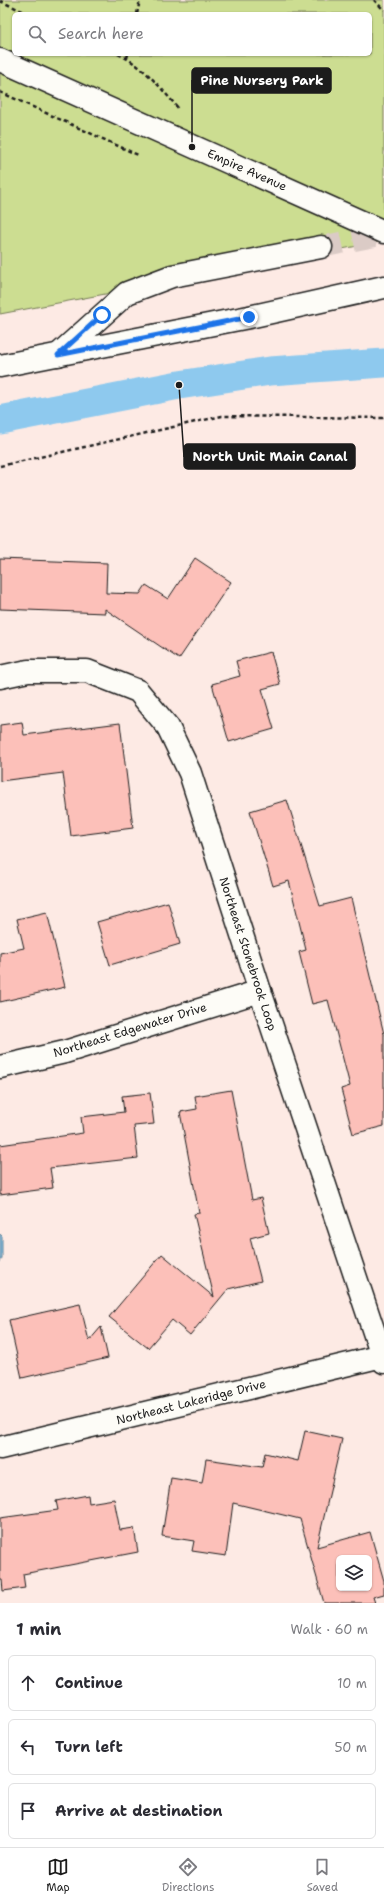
<!DOCTYPE html>
<meta charset="utf-8">
<style>
:root{--surface:#fff;--page:#f7f7f7;--text:#2b2b33;--muted:#7c7c81;--line:#e1e1e2;--accent:#1c1c1c}
body{margin:0;font-family:"Shantell Sans",sans-serif;background:var(--page);color:var(--text)}
.controls{position:absolute;right:12px;bottom:12px;display:grid;overflow:hidden;border-radius:6px;box-shadow:0 1px 3px #0004}
.controls button{width:36px;height:36px;display:grid;place-items:center;padding:0;border:0;border-bottom:1px solid var(--line);background:var(--surface);color:var(--text);font:20px sans-serif}
.stop{position:absolute;width:12px;height:12px;margin:-9px;border:3px solid #1a73e8;border-radius:50%;background:#fff}
.stop.end{background:#1a73e8;border-color:#fff;box-shadow:0 1px 4px #0008}
.list{margin:0;padding:0;list-style:none}
h2{display:flex;justify-content:space-between;align-items:center;height:52px;margin:0;padding:0 16px;font-size:17px}
h2 small{font-size:13px;font-weight:400;color:var(--muted)}
.list li{display:grid;grid-template-columns:26px 1fr auto;gap:12px;align-items:center;box-sizing:border-box;height:56px;margin:0 8px 8px;padding:0 8px;border:1px solid var(--line);border-radius:6px}
.list b{display:block;font-size:15px;white-space:nowrap}
.list em{font-size:13px;font-style:normal;color:var(--muted)}
.icon{flex:none;width:22px;height:22px;fill:none;stroke:currentColor;stroke-width:2;stroke-linecap:round;stroke-linejoin:round}
.map{position:relative;flex:none;width:384px;height:1603px;overflow:hidden}
.search{position:absolute;background:var(--surface);box-shadow:0 1px 3px #0004;left:12px;right:12px;top:12px;height:44px;display:flex;align-items:center;gap:10px;box-sizing:border-box;padding:0 14px;border-radius:6px;color:var(--muted);font-size:15px}
.sheet{height:244px;background:var(--surface)}
nav{display:flex;justify-content:space-around;align-items:center;box-sizing:border-box;height:56px;border-top:1px solid var(--line);background:var(--surface);font-size:11px;color:var(--muted)}
nav a{display:grid;justify-items:center;gap:2px}
nav .on{color:var(--accent)}
.map>svg:first-child{display:block}
.green{fill:#ccdd91;stroke:#747c56;fill-rule:evenodd}
.water{fill:#8ec9ee;stroke:#60849a}
.lines{fill:none;stroke-linecap:round;stroke-linejoin:round}
.canal{stroke:#8ec9ee;stroke-width:29}
.building{fill:#fcc0b9;stroke:#1c1c1c;fill-rule:evenodd}
.minor-tunnel{stroke:#dbcbc6;stroke-width:22;stroke-dasharray:22 11;stroke-linecap:butt}
.minor-casing{stroke:#1c1c1c;stroke-width:25}
.highway-casing{stroke:#1c1c1c;stroke-width:25}
.path{stroke:#1c1c1c;stroke-width:2.5;stroke-dasharray:4 3;stroke-linecap:butt}
.minor{stroke:#fdfcf7;stroke-width:22}
.highway{stroke:#fdfcf7;stroke-width:22}
.route{stroke:#1a73e8;stroke-width:5}
.labels{text-anchor:middle;stroke-width:3.5;stroke-linejoin:round;paint-order:stroke}
.street-label{font-size:12px;fill:#1c1c1c;stroke:#fdfcf7}
.leader{fill:none;stroke:#1c1c1c;stroke-width:1.5}
.callout-dot{fill:#1c1c1c;stroke:#fdfcf7;stroke-width:1.5}
.callout{fill:#1c1c1c;stroke:#1c1c1c;stroke-width:1.5}
.callout-label{font-size:13px;text-anchor:middle;font-weight:bold;fill:#fff}
</style>
<div class="map">
<svg width="384" height="1603" viewBox="0 0 384 1603">
<rect width="100%" height="100%" fill="#fdeae4"/>
<filter id="ink" filterUnits="userSpaceOnUse"><feTurbulence type="fractalNoise" baseFrequency=".025" numOctaves="2"/><feDisplacementMap in="SourceGraphic" scale="8" xChannelSelector="R" yChannelSelector="G"/><feConvolveMatrix kernelMatrix="1 2 1 2 8 2 1 2 1" color-interpolation-filters="sRGB"/></filter>
<g filter="url(#ink)">
<path class="green" d="M0,0h384v241l-384,73zM14,14h356v40h-356z"/>
<path class="water" d="M0,1234l2,2v22l-2,4z"/>
<g class="lines">
<path class="canal" d="M0,420l179,-35 91,-14 114,-8"/>
</g>
<g class="building">
<path d="M195,558l36,24 -52,77 -74,-50v4l-105,-4v-50l107,4 -1,30 34,1 6,-9 22,14z"/>
<path d="M271,652l9,32 -18,5 12,40 -45,13 -17,-58 28,-8 -4,-15z"/>
<path d="M22,722l2,13 96,-12 13,105 -62,8 -8,-63 -63,8v-56z"/>
<path d="M287,800l33,106 31,-8 33,136v92l-31,8 -12,-45 9,-3 -22,-86 -16,4 -13,-52 7,-2 -17,-69 -16,5 -23,-75z"/>
<path d="M168,902l12,42 -70,21 -13,-43z"/>
<path d="M47,912l18,75 -65,15v-49l24,-5 -7,-29z"/>
<path d="M231,1090l21,110 9,-2 8,35 -19,5 11,43 -33,8 -38,46 -18,-15 -24,28 -39,-31 53,-63 52,43 -20,-83 5,-1 -19,-101 17,-3 -2,-13z"/>
<path d="M150,1093l4,31 -20,2 4,32 -88,10 3,20 -53,7v-50l83,-12 -2,-16 43,-5 -2,-16z"/>
<path d="M80,1304l9,37 12,-14 7,31 -86,20 -13,-58z"/>
<path d="M305,1431l37,8 -25,108 53,-15 14,49v13l-11,3 2,6h-51l-24,-84 -67,-16 -7,53 -34,-5 2,-10 -32,-5 9,-58 31,5 4,-24 56,8 3,-14 33,8zM339,1558h30v30h-30z"/>
<path d="M88,1495l1,8 25,-4 6,31 14,-2 4,24 -115,22 2,14 -22,3 -1,-11h-2v-62l58,-8 -2,-9z"/>
</g>
<g class="lines">
<path class="minor-tunnel" d="M321,247l63,-13"/>
<defs>
<g id="minor">
<path d="M58,355l69,-62 45,-17 149,-29"/>
<path d="M0,366l249,-49 135,-30"/>
<path d="M0,677l28,-6h59l51,20 30,36 22,46 70,218 124,371"/>
<path d="M0,1067l65,-15 195,-61"/>
<path d="M0,1448l382,-92"/>
</g>
<path id="highway" d="M0,60l384,172"/>
</defs>
<use href="#minor" class="minor-casing"/>
<use href="#highway" class="highway-casing"/>
<g class="path">
<path d="M374,0l10,10"/>
<path d="M0,1l29,13"/>
<path d="M137,14l3,-14"/>
<path d="M118,54c26,12 42,33 60,54"/>
<path d="M127,58l1,-4"/>
<path d="M0,92l138,63"/>
<path d="M0,466l222,-50 162,2"/>
</g>
<use href="#minor" class="minor"/>
<use href="#highway" class="highway"/>
</g>
</g>
<g class="lines" filter="url(#ink)">
<path class="route" d="M102,315l-44,40 191,-38"/>
</g>
<g class="labels">
<g class="street-label">
<text transform="translate(247 170) rotate(24)" y="4">Empire Avenue</text>
<text transform="translate(248 954) rotate(72)" y="4">Northeast Stonebrook Loop</text>
<text transform="translate(130 1030) rotate(-17)" y="4">Northeast Edgewater Drive</text>
<text transform="translate(191 1402) rotate(-14)" y="4">Northeast Lakeridge Drive</text>
</g>
</g>
<path class="leader" d="M192 147L192 80M179 385L184 457"/>
<g class="callout-dot">
<circle cx="192" cy="147" r="4"/>
<circle cx="179" cy="385" r="4"/>
</g>
<g class="callout">
<rect x="192" y="68" width="139" height="25" rx="4"/>
<rect x="184" y="444" width="171" height="25" rx="4"/>
</g>
<g class="callout-label">
<text x="262" y="85">Pine Nursery Park</text>
<text x="270" y="461">North Unit Main Canal</text>
</g>
</svg>
<div class="controls">
<button><svg class="icon" aria-label="layers" viewBox="0 0 24 24"><path d="M12 4l9 5-9 5-9-5zM3 14l9 5 9-5"/></svg></button>
</div>
<div class="stop" style="left:102px;top:315px"></div>
<div class="stop end" style="left:249px;top:317px"></div>
<div class="search"><svg class="icon" aria-label="search" viewBox="0 0 24 24"><circle cx="10" cy="10" r="6"/><path d="M15 15l6 6"/></svg>Search here</div>
</div>
<section class="sheet">
<h2>1 min<small>Walk · 60 m</small></h2>
<ul class="list">
<li><svg class="icon" aria-label="ahead" viewBox="0 0 24 24"><path d="M12 20V5M6 11l6-6 6 6"/></svg><div><b>Continue</b></div><em>10 m</em></li>
<li><svg class="icon" aria-label="left" viewBox="0 0 24 24"><path d="M17 20v-9H6M10 6l-5 5 5 5"/></svg><div><b>Turn left</b></div><em>50 m</em></li>
<li><svg class="icon" aria-label="arrive" viewBox="0 0 24 24"><path d="M6 21V4h12l-3 4 3 4H6"/></svg><div><b>Arrive at destination</b></div></li>
</ul>
</section>
<nav>
<a class="on"><svg class="icon" aria-label="map" viewBox="0 0 24 24"><path d="M3 6l6-2 6 2 6-2v14l-6 2-6-2-6 2zM9 4v14M15 6v14"/></svg>Map</a>
<a><svg class="icon" aria-label="directions" viewBox="0 0 24 24"><path d="M12 3l9 9-9 9-9-9zM9 14v-3h6M13 9l2 2-2 2"/></svg>Directions</a>
<a><svg class="icon" aria-label="saved" viewBox="0 0 24 24"><path d="M7 4h10v16l-5-4-5 4z"/></svg>Saved</a>
</nav>
